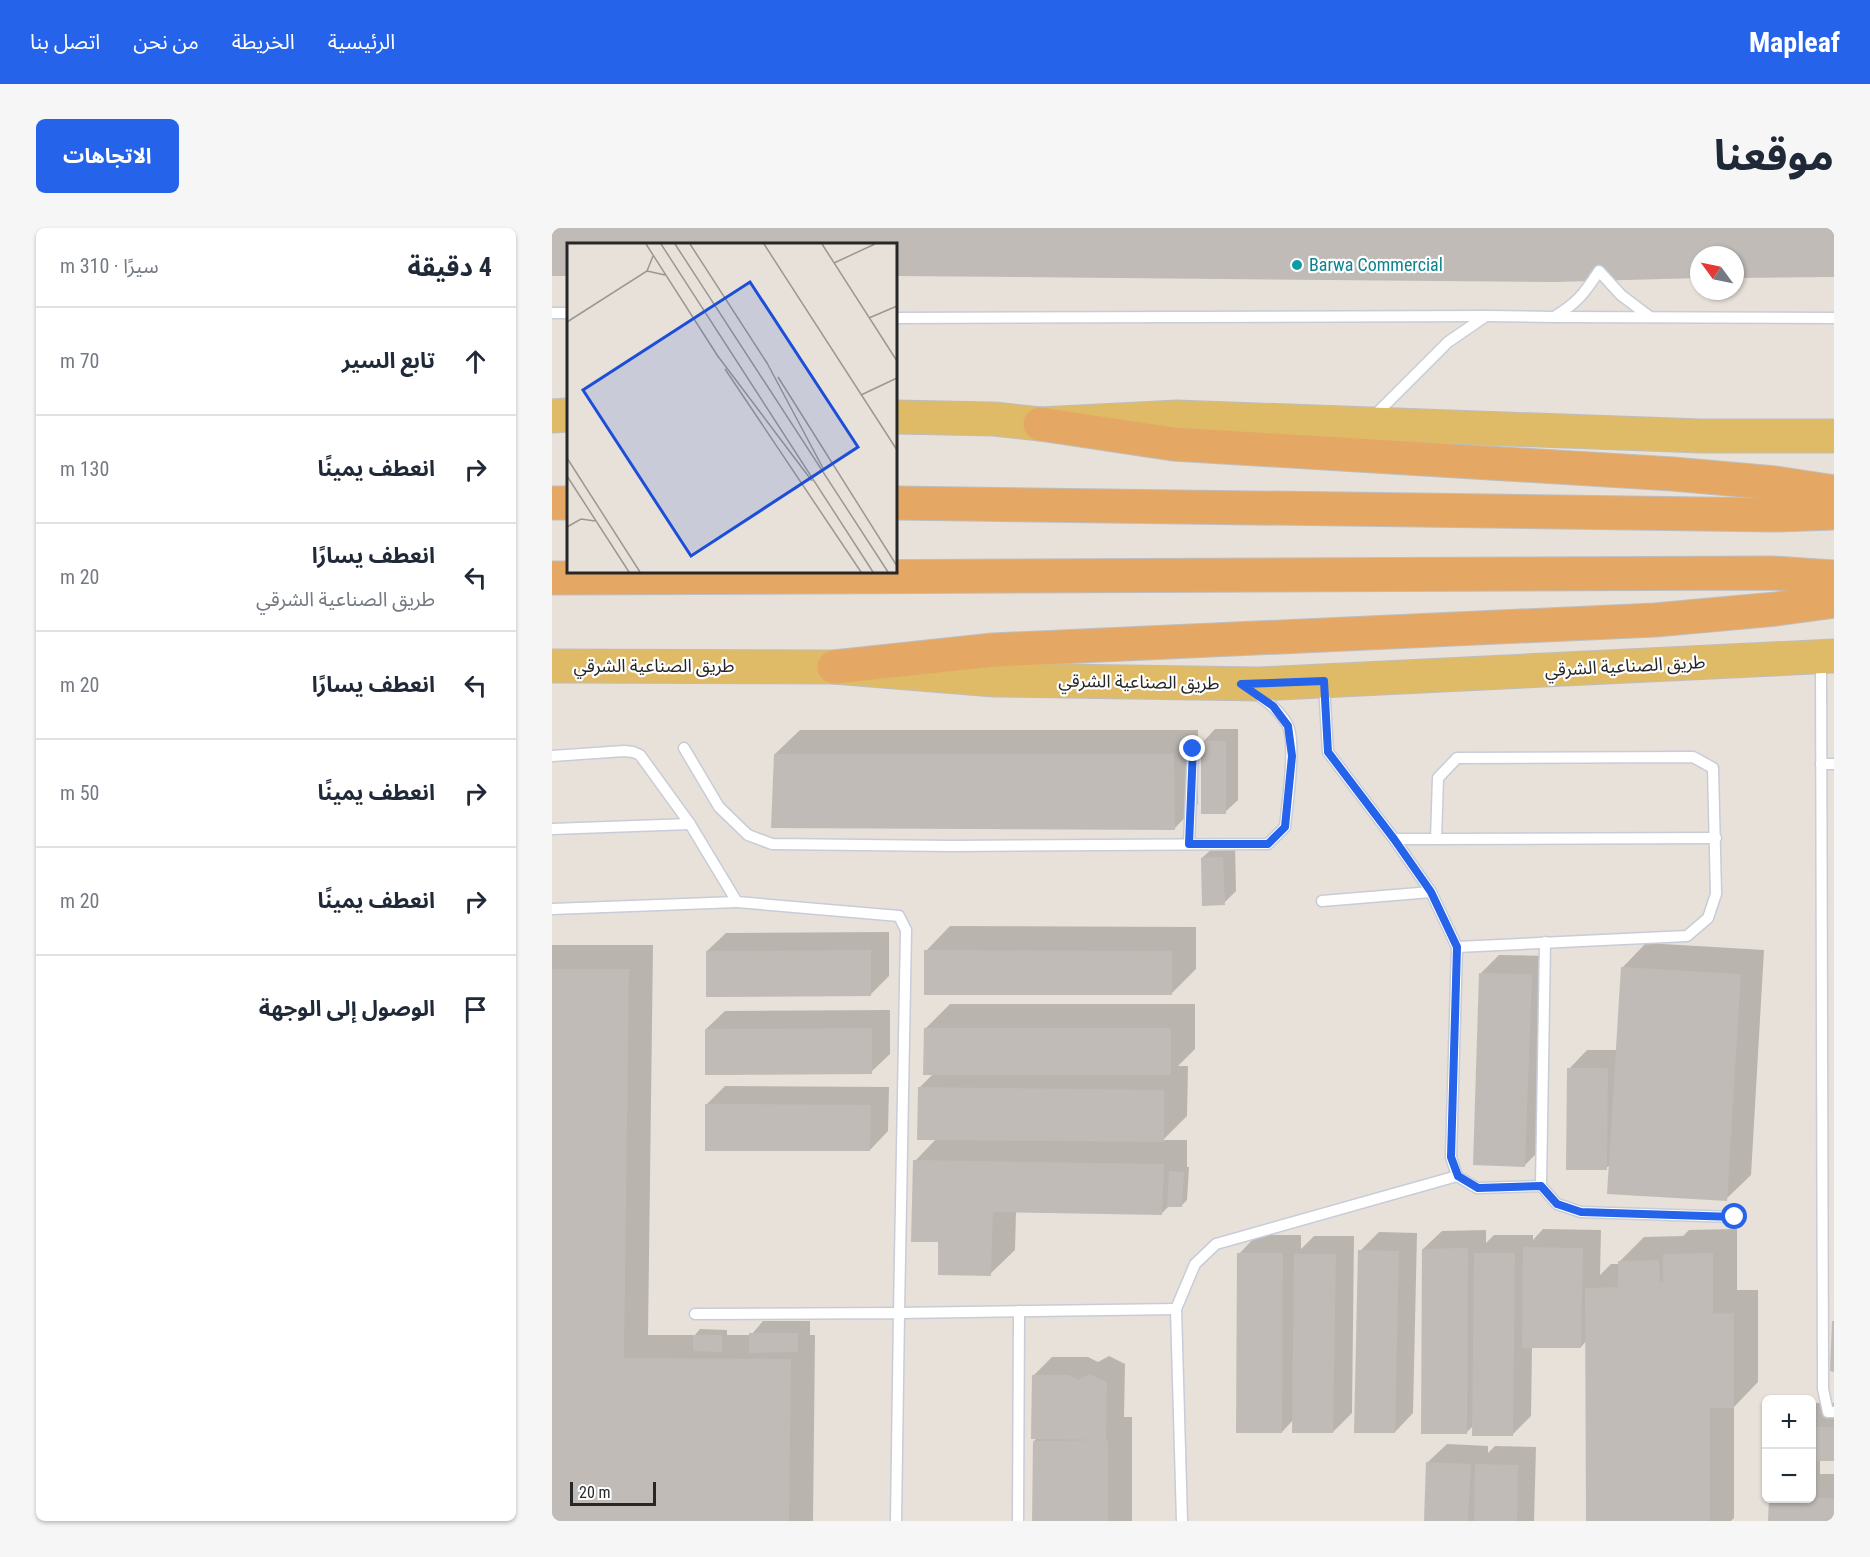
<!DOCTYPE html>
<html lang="ar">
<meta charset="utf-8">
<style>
:root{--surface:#fff;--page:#f6f6f7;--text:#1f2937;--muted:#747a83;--line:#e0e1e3;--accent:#2563eb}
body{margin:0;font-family:"Roboto Condensed","Noto Sans Arabic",sans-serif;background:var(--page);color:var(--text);direction:rtl}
.controls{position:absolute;right:18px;bottom:18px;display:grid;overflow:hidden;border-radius:9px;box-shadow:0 2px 4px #0004}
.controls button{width:54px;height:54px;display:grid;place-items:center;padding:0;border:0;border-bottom:2px solid var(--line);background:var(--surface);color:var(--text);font:30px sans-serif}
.compass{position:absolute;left:1138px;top:18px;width:54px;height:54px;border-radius:50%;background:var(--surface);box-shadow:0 2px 4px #0004;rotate:303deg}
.scale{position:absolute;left:18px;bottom:15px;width:86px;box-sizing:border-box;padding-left:6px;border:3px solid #272727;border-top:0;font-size:16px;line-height:21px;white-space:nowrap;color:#272727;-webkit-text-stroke:4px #fff;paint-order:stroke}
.stop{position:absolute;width:18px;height:18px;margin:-14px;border:4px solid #2563eb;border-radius:50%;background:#fff}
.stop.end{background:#2563eb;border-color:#fff;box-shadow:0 2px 6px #0008}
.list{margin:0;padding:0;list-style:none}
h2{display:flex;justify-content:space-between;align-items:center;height:78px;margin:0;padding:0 24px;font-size:26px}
h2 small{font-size:20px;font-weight:400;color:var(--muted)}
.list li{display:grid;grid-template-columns:39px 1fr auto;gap:18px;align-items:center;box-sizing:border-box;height:108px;padding:0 24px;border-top:2px solid var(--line)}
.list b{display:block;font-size:22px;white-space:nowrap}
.list p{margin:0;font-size:20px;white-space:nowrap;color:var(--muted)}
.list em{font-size:20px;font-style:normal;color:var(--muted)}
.icon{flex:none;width:33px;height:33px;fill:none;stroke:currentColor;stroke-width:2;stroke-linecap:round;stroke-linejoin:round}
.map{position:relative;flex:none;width:1282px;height:1293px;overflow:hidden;direction:ltr;border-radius:9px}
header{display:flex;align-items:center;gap:36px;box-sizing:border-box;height:84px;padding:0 30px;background:var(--accent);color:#fff}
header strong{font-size:28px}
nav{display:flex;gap:33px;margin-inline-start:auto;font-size:21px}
.intro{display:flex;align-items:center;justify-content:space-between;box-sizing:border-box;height:144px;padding:0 36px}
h1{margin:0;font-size:42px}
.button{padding:15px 27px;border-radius:9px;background:var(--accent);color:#fff;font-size:21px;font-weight:700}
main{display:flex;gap:36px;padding:0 36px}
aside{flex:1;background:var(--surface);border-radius:9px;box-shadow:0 2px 4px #0004}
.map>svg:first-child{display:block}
.shadow{fill:#0003}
.building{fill:#c0bbb6}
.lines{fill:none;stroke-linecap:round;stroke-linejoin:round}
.service-casing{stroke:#c8ccd7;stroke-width:13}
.primary-casing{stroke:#bebebe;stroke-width:35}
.trunk-casing{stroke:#bebebe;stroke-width:35}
.service{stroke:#fff;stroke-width:10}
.primary{stroke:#dfbb67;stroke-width:33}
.trunk{stroke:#e5a764;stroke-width:33}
.route{stroke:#2563eb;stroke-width:8}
.culture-dot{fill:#0f9aa8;stroke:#fff;stroke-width:2}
.labels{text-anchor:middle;stroke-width:4.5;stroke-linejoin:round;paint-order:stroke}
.culture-label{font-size:18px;fill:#0d838f;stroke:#fff;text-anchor:start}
.street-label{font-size:18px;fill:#272727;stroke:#fff}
.inset-road{fill:none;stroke:#9b9792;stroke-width:1.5}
.view{fill:#1d4ed8;fill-opacity:0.15;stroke:#1d4ed8;stroke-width:3}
.inset-edge{fill:none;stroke:#272727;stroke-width:3}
</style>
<header>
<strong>Mapleaf</strong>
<nav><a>الرئيسية</a><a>الخريطة</a><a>من نحن</a><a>اتصل بنا</a></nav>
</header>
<div class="intro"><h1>موقعنا</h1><a class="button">الاتجاهات</a></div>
<main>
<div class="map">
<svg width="1282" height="1293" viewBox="0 0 1282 1293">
<rect width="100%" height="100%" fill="#e8e1da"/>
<g class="shadow">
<path d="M0,0h1282v47l-99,1v-21h-36v22l-145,4 -658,-7v-30h-328v30h-16z"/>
<path d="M663,501h23v71l-13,12 -22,-70z"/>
<path d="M248,502h398v74l-24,25 -399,-75z"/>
<path d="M683,617l1,46 -12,12 -22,-45 13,-12z"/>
<path d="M398,698l246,1v42l-25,25 -245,-43z"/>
<path d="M337,704v44l-19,19 -163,-44 19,-18z"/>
<path d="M1094,715l118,7 -13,225 -25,24 -116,-34 -4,3 -37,-99 18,-19h30l5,-82z"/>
<path d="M0,717h101l-5,390h47l5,-6 27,1v5h24l12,-14h47v14h5l-2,186h-261z"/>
<path d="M947,727l51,1 -7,191 -18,18 -44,-192z"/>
<path d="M398,776h245v45l-17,17h10l-1,50 -24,24h24v27h2l-2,33 -6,6 -11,-1 -9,9 -145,-3 -1,39 -25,24 -50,-33 -25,-80 22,-23 -18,-50 15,-15 -9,-44z"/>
<path d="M338,782v44l-19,18 -165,-43 19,-18z"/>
<path d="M173,858l164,1 -1,44 -18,19 -164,-45z"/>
<path d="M991,1001l58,1 -1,45 11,-11h9v-3l24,-24 39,-1 6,-6 48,-1v61h21v92l-24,25v111l-3,3h-143l-1,-181 -6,7 -49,-1 -1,70 -18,18 -39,-9 -7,7 -44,-183 19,-18 44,-1v13l8,-8h39v5z"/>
<path d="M827,1004l38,1 -4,180 -18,19 -35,-181z"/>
<path d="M705,1007h44v14l13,-13h40l-2,177 -19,19 -39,-13 -12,13 -43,-178z"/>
<path d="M557,1128l16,8 -1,53h8v104h-98v-80l4,-4 -4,-62 18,-18h36l10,5z"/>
<path d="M1260,1175h22v57l-14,-1v15h14v47h-64l42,-23z"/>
<path d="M895,1216l41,2v7l7,-7 41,1 -2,74h-109l3,-59z"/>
</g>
<g class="building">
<path d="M0,0h1282v49l-99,1v-23h-36v23l-145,4 -658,-6v-32h-328v32h-16z"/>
<rect x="649" y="513" width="25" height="73"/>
<path d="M222,526h400l1,76 -404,-2z"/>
<path d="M671,629l2,48 -23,1 -1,-48z"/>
<path d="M319,722v46l-165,1v-46z"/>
<path d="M372,722l248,1v44h-248z"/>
<path d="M1069,739l120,7 -14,227 -120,-7z"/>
<path d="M0,741h77l-5,389 167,1 -2,162h-237z"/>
<path d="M927,745l53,1 -7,193 -52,-2z"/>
<path d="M320,800v46l-167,1v-46z"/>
<path d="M372,800h247v47h-248z"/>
<path d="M1015,840h41l-1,102h-41z"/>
<path d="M366,859l246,3v52l-247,-2z"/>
<path d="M153,876l166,1 -1,46h-165z"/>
<path d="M361,932l251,4 -2,51 -169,-3 -2,64 -53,-1v-33h-27z"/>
<path d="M617,943l15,1 -2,35h-15z"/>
<path d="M971,1019l60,1 -2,100h-59z"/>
<path d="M916,1020l-1,186h-46l1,-185z"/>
<path d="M806,1022l41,1 -4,182h-41z"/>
<path d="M685,1025h46l-1,180h-46z"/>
<path d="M922,1025h41l-2,183h-41z"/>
<path d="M1161,1025v61l21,-1v95h-24v113h-124l-1,-233 33,-1v-26l41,-1 1,22 3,-1v-27z"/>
<path d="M742,1026h42l-3,179h-41z"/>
<path d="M1280,1093h2v51l-4,-1z"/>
<path d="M197,1105h49v19l-49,1z"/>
<path d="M141,1107h29v17l-29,-1z"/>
<path d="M537,1146l18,8 -1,58 -75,-1 1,-64h37l9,5z"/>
<rect x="1260" y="1199" width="22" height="34"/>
<path d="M556,1212v81h-76l1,-80z"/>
<path d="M874,1234l45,2 -3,57h-44z"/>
<path d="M923,1236l43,1 -1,56h-43z"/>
<path d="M1217,1270h65v23h-66z"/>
</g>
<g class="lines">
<defs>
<g id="service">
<path d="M0,85h16"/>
<path d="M1002,89c23,-14 30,-23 45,-46l22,24 29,22"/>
<path d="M344,90l591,-2 66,1 281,1"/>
<path d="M821,189l75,-75 38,-26"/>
<path d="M1269,431l2,730 5,23h6"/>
<path d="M772,457l4,67 66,87 37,53 26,55 230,-11 21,-18 8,-24 -3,-126 -20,-11 -236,1 -19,20 -2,61h-42"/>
<path d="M132,520l35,59 29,28 24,9 179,2 317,-2 17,-17c2,-22 12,-86 2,-103 -8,-14 -20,-23 -34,-32"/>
<path d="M0,528l72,-5 9,1 7,3 50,69 47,78 162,14 7,14 -7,383 277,-4"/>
<path d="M1269,536h13"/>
<path d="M0,601l138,-5"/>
<path d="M884,611l280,-1"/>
<path d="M637,616l4,-95"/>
<path d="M770,673l109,-9"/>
<path d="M0,681l185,-7"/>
<path d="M905,719l-6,210 6,19 20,12 64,-2 16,18 24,8 154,5"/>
<path d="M989,958l4,-244"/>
<path d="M143,1086l204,-1 -3,208"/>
<path d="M466,1293l1,-210"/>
<path d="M630,1293l-6,-212 19,-45 21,-20 241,-68"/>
</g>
<g id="primary">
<path d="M0,188l16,-1"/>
<path d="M344,189l98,2 46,5 137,-7 524,19h133"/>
<path d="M0,438l282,1 160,13 265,4 575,-28"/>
</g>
<g id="trunk">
<path d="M488,196l133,20 500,30 102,9 59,9"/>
<path d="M0,275h16"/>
<path d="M344,275l878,12 60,-2"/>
<path d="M0,350l1220,-5 62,4"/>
<path d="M282,439l159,-17 662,-30 121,-11 58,-8"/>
</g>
</defs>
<use href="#service" class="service-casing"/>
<use href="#primary" class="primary-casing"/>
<use href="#trunk" class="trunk-casing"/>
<use href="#service" class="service"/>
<use href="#primary" class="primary"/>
<use href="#trunk" class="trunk"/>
</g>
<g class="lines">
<path class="route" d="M641,521l-4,95h79l17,-17 7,-71 -4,-30 -15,-20 -32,-22 83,-3 4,71 66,87 37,53 26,55 -6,210 7,19 20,12 63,-2 16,18 24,8 154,5"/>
</g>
<circle class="culture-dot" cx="745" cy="37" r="6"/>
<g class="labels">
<g class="culture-label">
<text x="757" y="43">Barwa Commercial</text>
</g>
<g class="street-label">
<text x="102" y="444">طريق الصناعية الشرقي</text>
<text transform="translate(1073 438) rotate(-3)" y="6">طريق الصناعية الشرقي</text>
<text transform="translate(587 454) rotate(1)" y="6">طريق الصناعية الشرقي</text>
</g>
</g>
<g transform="translate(15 15)">
<rect width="330" height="330" fill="#e8e1da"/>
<path class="inset-road" d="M79,1l73,114M94,1l212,328M108,1l213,328M123,1l77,119M197,1l133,206M255,1l75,117M267,20l41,-19M80,28l18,4M302,75l28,-12M0,79l80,-51 6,-15M150,112l95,126M199,118l58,109M158,126l136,203M211,134l119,189M294,152l36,-17M0,215l73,114M0,233l62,96M0,284l14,-8 14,2"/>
<path class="view" d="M183,39l108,165 -167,109 -108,-166z"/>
<rect width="330" height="330" class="inset-edge"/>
</g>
</svg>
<div class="controls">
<button>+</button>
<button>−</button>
</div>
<svg class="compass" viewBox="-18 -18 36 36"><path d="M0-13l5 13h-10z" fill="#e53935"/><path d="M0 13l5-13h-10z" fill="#747a83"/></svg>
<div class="scale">20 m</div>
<div class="stop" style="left:1183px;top:989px"></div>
<div class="stop end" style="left:641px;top:521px"></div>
</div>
<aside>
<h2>4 دقيقة<small>سيرًا · 310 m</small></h2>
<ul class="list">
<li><svg class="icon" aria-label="ahead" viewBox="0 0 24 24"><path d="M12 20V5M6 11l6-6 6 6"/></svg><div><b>تابع السير</b></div><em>70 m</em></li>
<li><svg class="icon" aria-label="right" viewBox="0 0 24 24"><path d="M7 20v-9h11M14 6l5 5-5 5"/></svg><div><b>انعطف يمينًا</b></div><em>130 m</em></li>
<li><svg class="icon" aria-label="left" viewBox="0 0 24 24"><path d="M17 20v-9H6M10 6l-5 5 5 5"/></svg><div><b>انعطف يسارًا</b><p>طريق الصناعية الشرقي</p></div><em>20 m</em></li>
<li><svg class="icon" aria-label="left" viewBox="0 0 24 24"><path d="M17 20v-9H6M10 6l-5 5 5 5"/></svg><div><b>انعطف يسارًا</b></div><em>20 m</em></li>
<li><svg class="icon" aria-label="right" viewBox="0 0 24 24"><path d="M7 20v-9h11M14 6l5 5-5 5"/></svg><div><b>انعطف يمينًا</b></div><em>50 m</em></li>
<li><svg class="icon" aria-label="right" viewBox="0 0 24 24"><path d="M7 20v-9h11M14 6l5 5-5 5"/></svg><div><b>انعطف يمينًا</b></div><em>20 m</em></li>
<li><svg class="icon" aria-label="arrive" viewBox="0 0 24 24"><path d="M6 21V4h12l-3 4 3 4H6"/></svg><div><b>الوصول إلى الوجهة</b></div></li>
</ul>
</aside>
</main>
